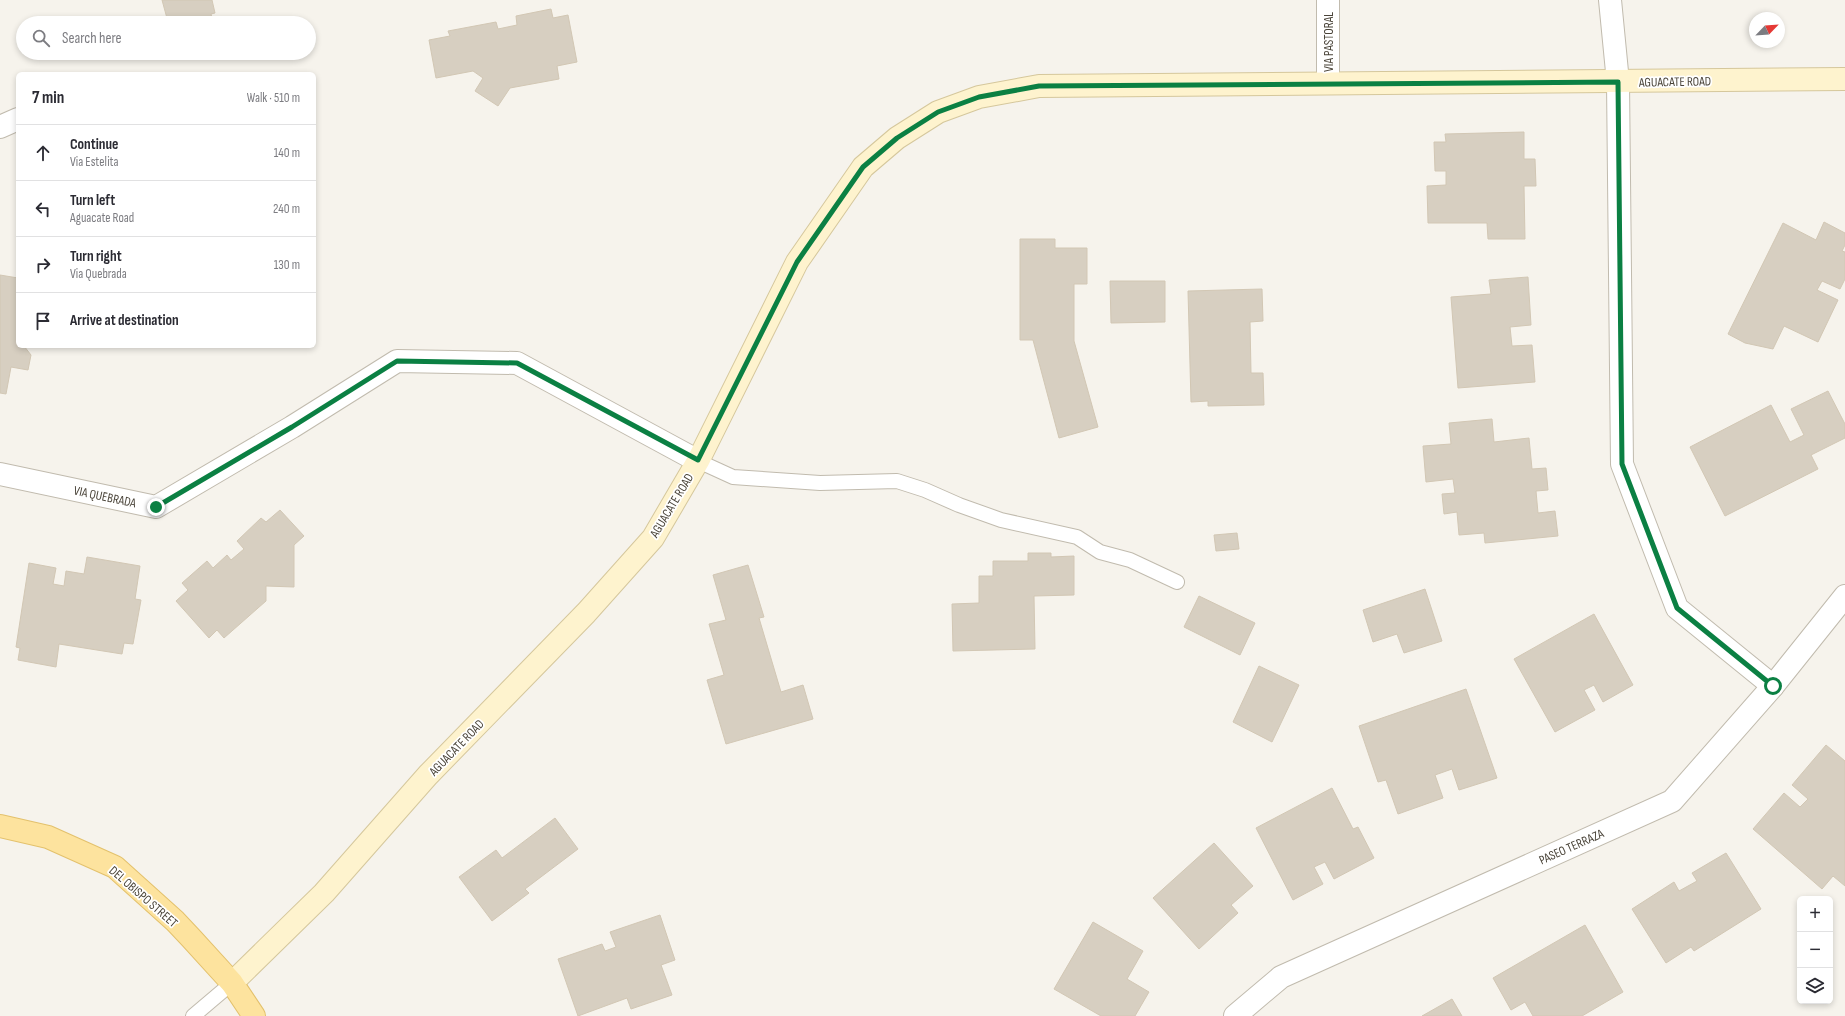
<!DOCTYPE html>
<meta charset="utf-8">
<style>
:root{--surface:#fff;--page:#f7f7f7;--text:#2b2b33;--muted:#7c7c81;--line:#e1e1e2}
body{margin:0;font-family:"Sofia Sans Condensed",sans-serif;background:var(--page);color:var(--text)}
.controls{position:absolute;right:12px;bottom:12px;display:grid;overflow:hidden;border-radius:6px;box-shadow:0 2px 6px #0003}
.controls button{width:36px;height:36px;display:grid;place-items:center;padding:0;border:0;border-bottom:1px solid var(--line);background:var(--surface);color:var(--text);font:20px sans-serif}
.compass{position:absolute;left:1749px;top:12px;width:36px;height:36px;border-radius:50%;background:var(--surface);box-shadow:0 2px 6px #0003;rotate:65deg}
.stop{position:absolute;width:12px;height:12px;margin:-9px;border:3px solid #0b8043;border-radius:50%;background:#fff}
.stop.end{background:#0b8043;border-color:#fff;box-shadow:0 1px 4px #0008}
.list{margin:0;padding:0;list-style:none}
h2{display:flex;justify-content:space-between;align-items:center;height:52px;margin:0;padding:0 16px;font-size:17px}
h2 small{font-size:13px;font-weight:400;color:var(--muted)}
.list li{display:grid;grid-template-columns:26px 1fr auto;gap:12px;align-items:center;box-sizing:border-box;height:56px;padding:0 16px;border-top:1px solid var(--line)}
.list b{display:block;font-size:15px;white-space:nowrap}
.list p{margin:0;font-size:13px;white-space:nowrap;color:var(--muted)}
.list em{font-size:13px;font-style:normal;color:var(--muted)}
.icon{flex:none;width:22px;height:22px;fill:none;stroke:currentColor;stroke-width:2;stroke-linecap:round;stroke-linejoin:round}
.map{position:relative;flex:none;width:1845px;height:1016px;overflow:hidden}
.search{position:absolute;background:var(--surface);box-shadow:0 2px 6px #0003;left:16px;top:16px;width:300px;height:44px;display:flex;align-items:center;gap:10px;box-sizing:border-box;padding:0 14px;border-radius:22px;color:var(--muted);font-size:15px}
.panel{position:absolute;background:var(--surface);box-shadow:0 2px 6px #0003;left:16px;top:72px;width:300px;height:276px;border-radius:6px}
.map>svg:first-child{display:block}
.building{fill:#d7cfc1;stroke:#d2c7b4}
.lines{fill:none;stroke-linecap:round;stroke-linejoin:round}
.lane-casing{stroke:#c1bbae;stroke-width:16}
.street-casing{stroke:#c1bbae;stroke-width:24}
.secondary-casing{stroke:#d5c79c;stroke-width:24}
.primary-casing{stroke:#e3c16c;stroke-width:24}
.lane{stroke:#fff;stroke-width:14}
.street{stroke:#fff;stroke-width:22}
.secondary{stroke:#fef3ce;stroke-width:22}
.primary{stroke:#fde39e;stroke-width:22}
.route{stroke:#0b8043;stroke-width:5}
.labels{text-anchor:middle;stroke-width:3.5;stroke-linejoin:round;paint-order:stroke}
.street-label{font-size:13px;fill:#4a4439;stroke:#fff}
</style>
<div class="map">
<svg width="1845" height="1016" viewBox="0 0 1845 1016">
<rect width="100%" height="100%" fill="#f6f3ec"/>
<g class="building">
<path d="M162,0h50l3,13 -4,1 2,9 -45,-1z"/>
<path d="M551,9l2,9 15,-3 9,47 -20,4 2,13 -49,9 -12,18 -23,-15 8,-13 -10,-7 -37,7 -7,-38 21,-4 -2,-5 48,-9 2,7 19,-4 -1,-9z"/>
<path d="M1524,132v27h11l1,27h-12l1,53h-37l-1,-16h-59l-1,-37 19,-1v-14h-11l-1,-29h12l-1,-8z"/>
<path d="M1824,222l21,11v12l-3,6 3,1v27l-5,10 -18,-8 -5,9 21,10 -20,42 -34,-16 -11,23 -28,-6 -17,-9 55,-111 33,17z"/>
<path d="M1020,239h35v9h32v36h-13v57l24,86 -39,11 -26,-98h-13z"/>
<path d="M0,275l18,3v68h6l7,9 -3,15 -17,-3 -5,27 -6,-1z"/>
<path d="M1528,277l3,48 -21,2 2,19 20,-1 3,37 -77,6 -7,-91 40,-3 -2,-14z"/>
<path d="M1110,281h55v41l-54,1z"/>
<path d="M1262,289l1,32 -13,1 1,51h12l1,32 -56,1v-5l-17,1 -3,-111z"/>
<path d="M1828,391l17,33v14l-34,17 7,14 -93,47 -35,-69 81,-42 19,37 14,-7 -13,-26z"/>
<path d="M1492,419l2,23 35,-4 3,31 14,-1 2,22 -12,1 2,22 17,-2 3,25 -73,7 -1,-10 -25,2 -2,-23 -13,2 -2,-20 13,-1 -2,-14 -27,3 -3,-36 28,-2 -2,-21z"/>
<path d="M280,510l24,26 -10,9v42l-28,-1v15l-42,37 -7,-8 -8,8 -33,-37 12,-11 -6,-7 25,-22 6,7 14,-13 4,5 13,-11 -7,-8 24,-23 5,4z"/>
<path d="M1237,533l2,16 -23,2 -2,-16z"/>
<path d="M1028,553h23v4l23,-1v39l-40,1 1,53 -82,2 -1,-47 27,-1v-27h14v-15h35z"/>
<path d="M87,557l53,9 -5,33 6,1 -8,44 -9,-1 -2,11 -63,-10 -3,23 -38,-7 2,-12 -4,-1 13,-84 27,5 -3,16 11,2 2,-15 18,3z"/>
<path d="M748,565l16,52 -5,1 22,74 22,-7 10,34 -87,25 -19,-64 17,-5 -15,-51 17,-4 -13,-45z"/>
<path d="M1425,589l17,52 -38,12 -7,-19 -24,8 -10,-32z"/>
<path d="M1199,596l56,27 -15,32 -56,-28z"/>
<path d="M1594,614l39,71 -30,17 -9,-17 -10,5 11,20 -40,22 -41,-73z"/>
<path d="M1259,666l40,19 -27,57 -39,-20z"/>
<path d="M1466,689l31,89 -38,12 -7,-21 -17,6 8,23 -45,16 -12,-34 -8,2 -19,-56z"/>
<path d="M1826,745l19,16v125l-12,-10 -11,13 -69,-60 31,-36 16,14 8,-8 -16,-14z"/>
<path d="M1332,788l21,41 5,-2 16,31 -40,21 -9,-17 -11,5 9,17 -30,16 -37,-72z"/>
<path d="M555,818l23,31 -53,40 4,4 -37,28 -33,-44 37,-27 6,8z"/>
<path d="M1214,843l39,43 -22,19 7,8 -39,36 -46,-51z"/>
<path d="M1726,853l35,56 -67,42 -3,-4 -25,16 -34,-54 42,-27 5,9 18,-10 -5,-8z"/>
<path d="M660,915l15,45 -14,5 11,30 -41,14 -4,-11 -49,18 -20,-57 44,-15 3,7 11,-4 -6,-15z"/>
<path d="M1093,922l50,29 -16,28 22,13 -14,24h-34l-47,-27z"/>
<path d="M1585,925l38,67 -41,24h-49l-8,-14 -14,8 -18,-32z"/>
<path d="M1452,999l10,17h-40z"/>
</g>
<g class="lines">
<defs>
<g id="lane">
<path d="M698,461l35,16 87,6 77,-2 28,9 34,15 42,15 76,17 23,15 30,8 47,22"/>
<path d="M193,1016l39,-33"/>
</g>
<g id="street">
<path d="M1610,0l8,82 4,382 55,144 96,78"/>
<path d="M1328,83v-83"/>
<path d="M0,127l18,-8"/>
<path d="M0,474l156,33 136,-80 105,-66 120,2 181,98"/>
<path d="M1235,1016l46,-39 391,-176 101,-115 72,-90"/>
</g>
<path id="secondary" d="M232,983l92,-90 104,-118 158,-162 67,-75 45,-77 99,-199 66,-95 34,-29 41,-26 41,-15 60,-11 806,-7"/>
<path id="primary" d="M0,826l48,11 67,30 60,54 16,17 41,45 22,33"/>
</defs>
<use href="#lane" class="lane-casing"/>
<use href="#street" class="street-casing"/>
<use href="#secondary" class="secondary-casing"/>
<use href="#primary" class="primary-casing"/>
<use href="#lane" class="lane"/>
<use href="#street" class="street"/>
<use href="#secondary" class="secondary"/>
<use href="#primary" class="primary"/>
</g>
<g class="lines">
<path class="route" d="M156,507l136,-80 105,-66 120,2 181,97 99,-198 66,-95 34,-29 41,-26 41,-15 60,-11 579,-4 4,382 55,144 96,78"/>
</g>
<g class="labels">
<g class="street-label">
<text transform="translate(1328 42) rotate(-90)" y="5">VIA PASTORAL</text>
<text transform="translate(1675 81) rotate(-1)" y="5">AGUACATE ROAD</text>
<text transform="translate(105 496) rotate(12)" y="5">VIA QUEBRADA</text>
<text transform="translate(671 505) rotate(-59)" y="5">AGUACATE ROAD</text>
<text transform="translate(456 747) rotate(-46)" y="5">AGUACATE ROAD</text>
<text transform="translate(1571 846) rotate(-24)" y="5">PASEO TERRAZA</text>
<text transform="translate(144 896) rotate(41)" y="5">DEL OBISPO STREET</text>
</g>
</g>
</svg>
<div class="controls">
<button>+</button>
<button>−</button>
<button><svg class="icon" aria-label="layers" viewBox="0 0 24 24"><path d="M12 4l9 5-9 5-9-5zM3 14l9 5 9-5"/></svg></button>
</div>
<svg class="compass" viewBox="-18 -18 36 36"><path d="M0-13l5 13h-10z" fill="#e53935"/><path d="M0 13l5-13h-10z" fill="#7c7c81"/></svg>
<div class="stop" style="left:1773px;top:686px"></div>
<div class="stop end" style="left:156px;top:507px"></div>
<div class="search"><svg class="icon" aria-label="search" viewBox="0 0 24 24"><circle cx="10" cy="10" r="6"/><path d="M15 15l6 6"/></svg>Search here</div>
<section class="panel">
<h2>7 min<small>Walk · 510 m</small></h2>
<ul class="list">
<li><svg class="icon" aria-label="ahead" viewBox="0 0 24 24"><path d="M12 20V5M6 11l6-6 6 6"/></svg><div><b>Continue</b><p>Via Estelita</p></div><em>140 m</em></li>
<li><svg class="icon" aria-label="left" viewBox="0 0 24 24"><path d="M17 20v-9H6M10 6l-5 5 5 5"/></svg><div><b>Turn left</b><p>Aguacate Road</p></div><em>240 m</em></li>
<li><svg class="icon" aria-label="right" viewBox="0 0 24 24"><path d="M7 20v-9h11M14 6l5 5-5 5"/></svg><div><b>Turn right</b><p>Via Quebrada</p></div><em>130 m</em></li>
<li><svg class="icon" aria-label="arrive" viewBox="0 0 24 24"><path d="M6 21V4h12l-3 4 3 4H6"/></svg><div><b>Arrive at destination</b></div></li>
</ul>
</section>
</div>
